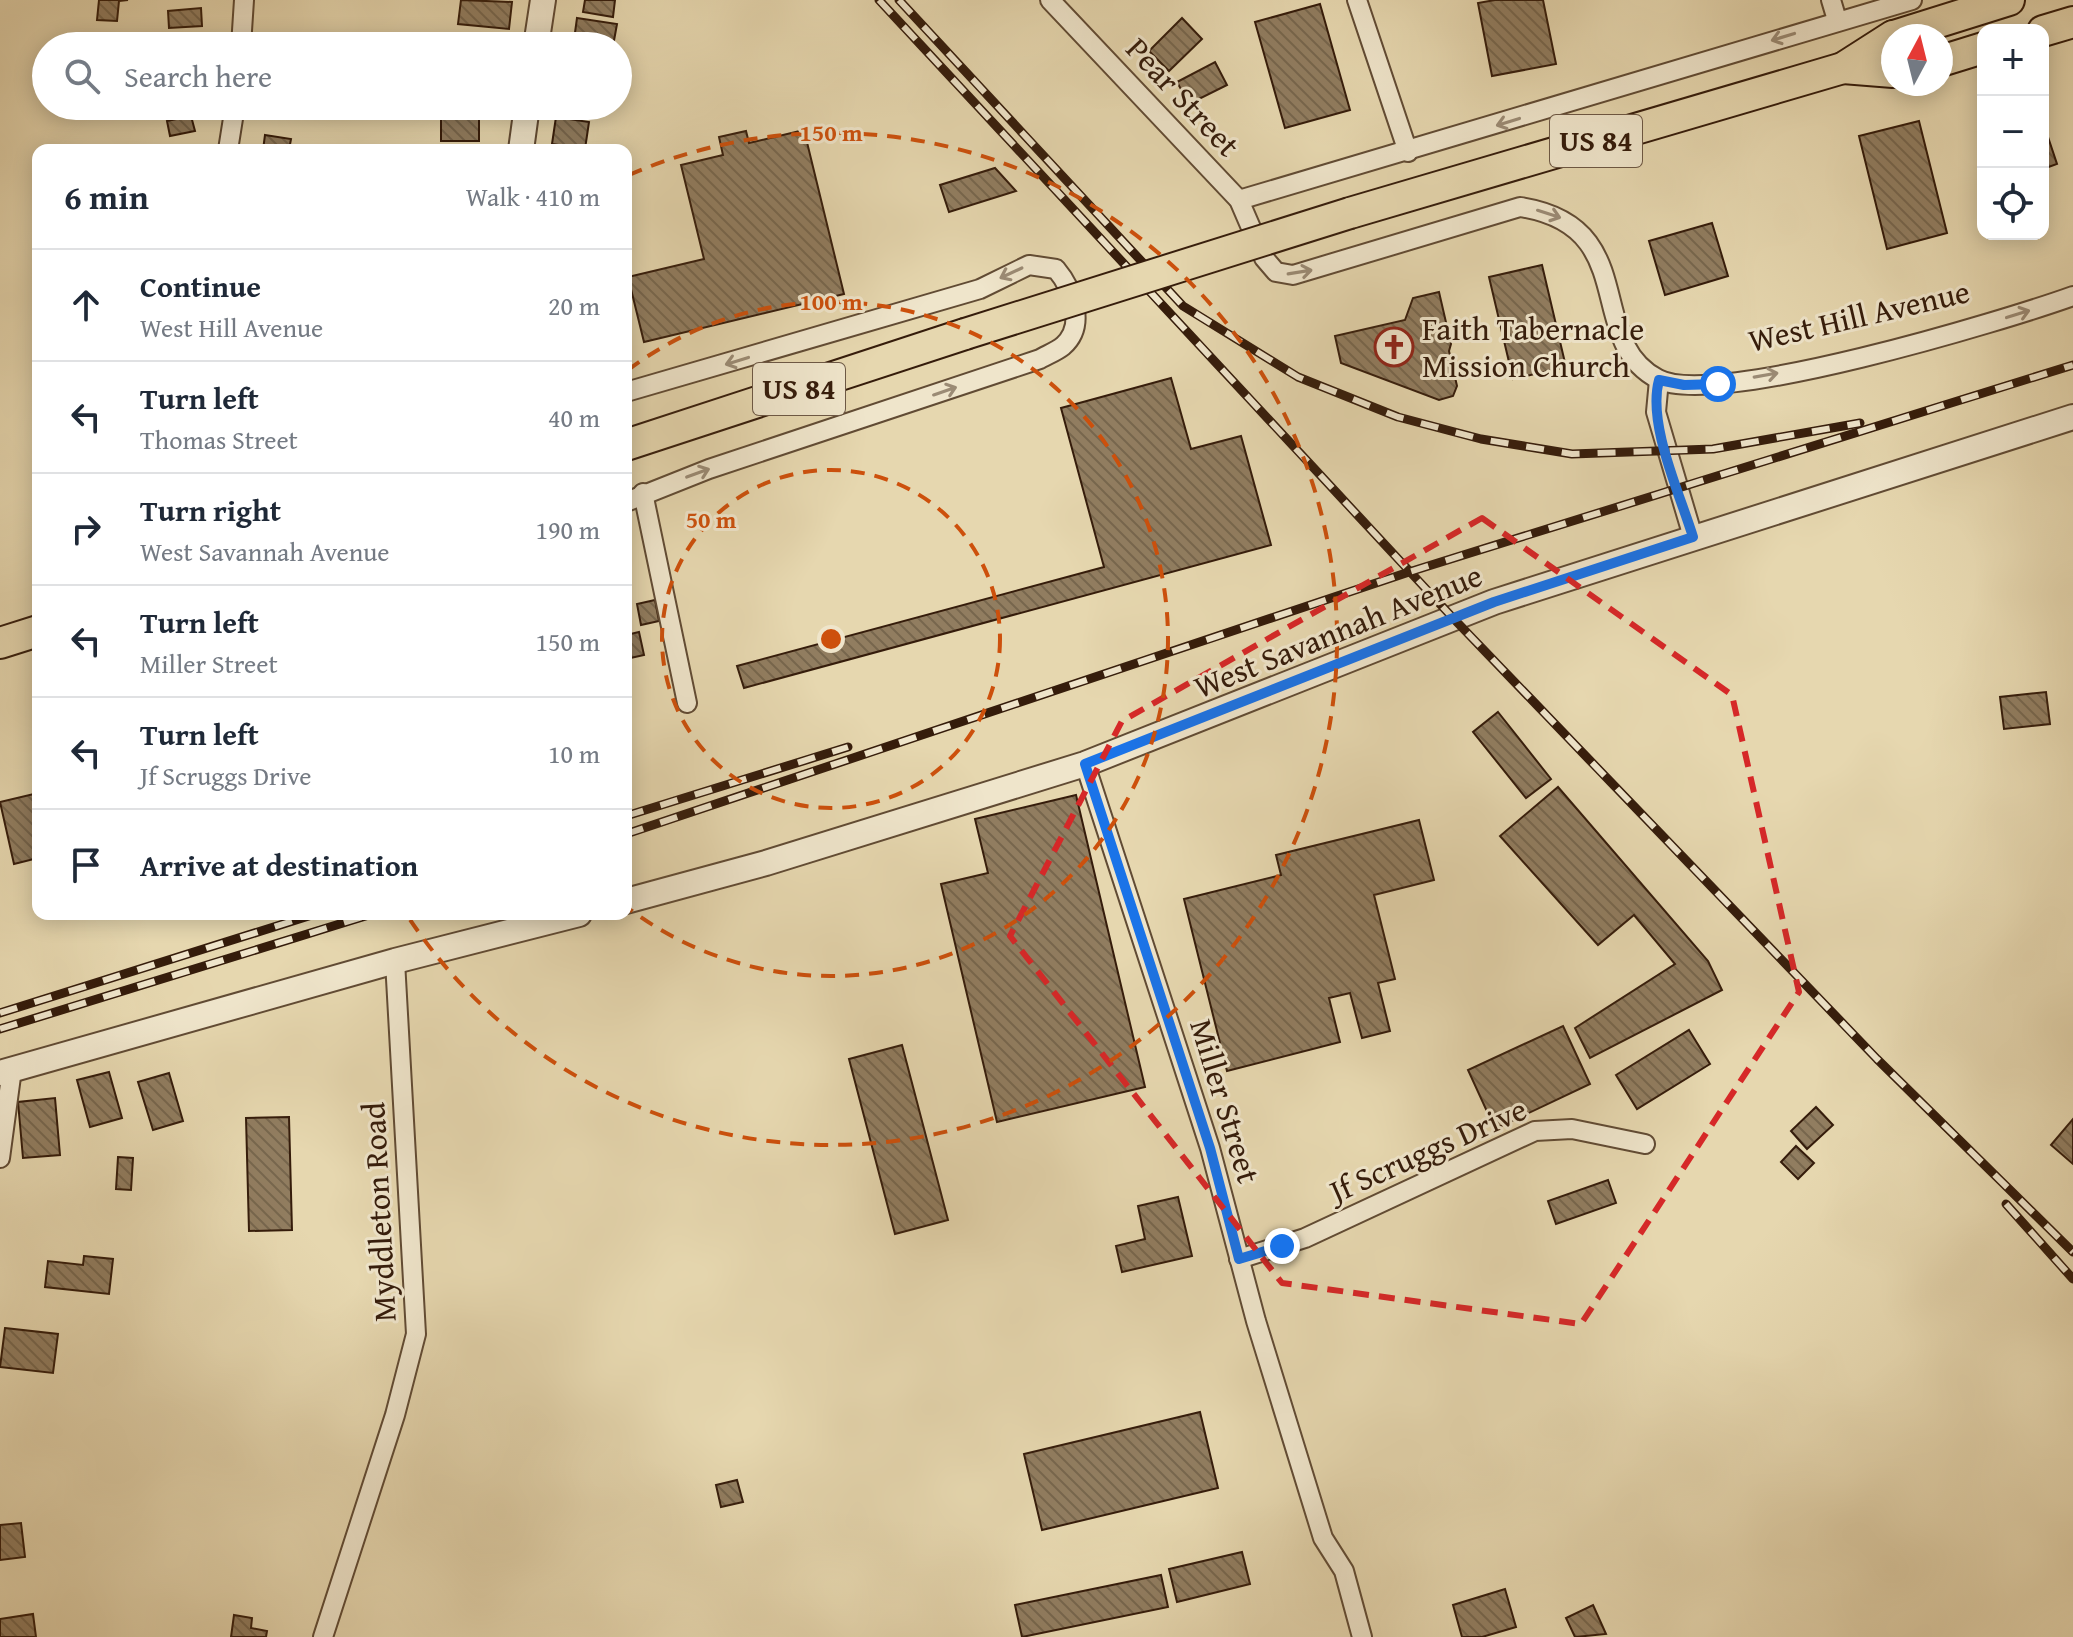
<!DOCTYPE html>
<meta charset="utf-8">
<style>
:root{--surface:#fff;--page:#f6f6f7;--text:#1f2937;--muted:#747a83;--line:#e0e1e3}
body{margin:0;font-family:"Gentium Book Plus",serif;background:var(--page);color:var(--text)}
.controls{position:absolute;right:24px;top:24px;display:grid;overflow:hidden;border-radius:16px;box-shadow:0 4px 20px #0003}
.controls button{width:72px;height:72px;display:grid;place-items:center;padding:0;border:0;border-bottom:2px solid var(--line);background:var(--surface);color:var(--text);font:40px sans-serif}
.compass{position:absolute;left:1881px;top:24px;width:72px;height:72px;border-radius:50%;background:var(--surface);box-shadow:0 4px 20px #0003;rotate:7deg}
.stop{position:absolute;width:24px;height:24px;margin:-18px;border:6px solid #1a73e8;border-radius:50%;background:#fff}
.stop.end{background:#1a73e8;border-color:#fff;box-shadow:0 2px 8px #0008}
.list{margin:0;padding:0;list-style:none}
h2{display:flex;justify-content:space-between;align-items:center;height:104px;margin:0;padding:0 32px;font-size:34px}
h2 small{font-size:26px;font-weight:400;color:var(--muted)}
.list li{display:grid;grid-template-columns:52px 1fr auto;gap:24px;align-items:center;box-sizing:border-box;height:112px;padding:0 32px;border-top:2px solid var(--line)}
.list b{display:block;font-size:30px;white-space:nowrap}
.list p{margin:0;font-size:26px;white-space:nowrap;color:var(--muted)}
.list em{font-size:26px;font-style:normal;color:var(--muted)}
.icon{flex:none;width:44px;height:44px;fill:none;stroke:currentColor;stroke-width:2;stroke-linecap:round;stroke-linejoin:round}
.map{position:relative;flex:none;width:2073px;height:1637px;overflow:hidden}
.search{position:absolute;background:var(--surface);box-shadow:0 4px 20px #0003;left:32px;top:32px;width:600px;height:88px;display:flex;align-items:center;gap:20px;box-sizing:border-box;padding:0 28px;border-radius:44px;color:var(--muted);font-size:30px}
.panel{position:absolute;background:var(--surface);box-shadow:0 4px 20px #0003;left:32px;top:144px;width:600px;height:776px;border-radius:16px}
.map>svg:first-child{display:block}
.building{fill:url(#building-back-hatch);stroke:#351c0b;stroke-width:2}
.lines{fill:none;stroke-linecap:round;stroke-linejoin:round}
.minor-casing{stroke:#614b34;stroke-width:22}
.tertiary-casing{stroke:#614b34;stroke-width:28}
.trunk-casing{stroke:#351c0b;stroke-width:34}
.minor{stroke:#efe5cb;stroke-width:18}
.tertiary{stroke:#efe5cb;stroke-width:24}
.trunk{stroke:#e6d7af;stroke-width:30}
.rail-casing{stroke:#351c0b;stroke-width:9}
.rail{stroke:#efe5cb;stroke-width:6;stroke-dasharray:18;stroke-linecap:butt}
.trunk-bridge-casing{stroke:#351c0b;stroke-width:34;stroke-linecap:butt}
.trunk-bridge{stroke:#e6d7af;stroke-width:30}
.oneway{stroke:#9b8b75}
.route{stroke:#1a73e8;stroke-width:10}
.marked{fill:none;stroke:#d62828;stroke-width:6;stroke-dasharray:16 10;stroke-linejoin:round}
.ring{fill:none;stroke:#cd500c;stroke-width:4;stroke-dasharray:14 10}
.labels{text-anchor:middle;stroke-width:6;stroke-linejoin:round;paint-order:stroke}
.shield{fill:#efe5cb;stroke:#6d5845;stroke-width:2}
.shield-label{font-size:30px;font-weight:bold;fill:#351c0b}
.street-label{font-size:32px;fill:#351c0b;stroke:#efe5cb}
.poi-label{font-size:32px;fill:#351c0b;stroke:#efe5cb;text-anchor:start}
.centre{fill:#cd500c;stroke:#efe5cb;stroke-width:4}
.ring-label{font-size:24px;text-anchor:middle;font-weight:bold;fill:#cd500c;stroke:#efe5cb;stroke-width:6;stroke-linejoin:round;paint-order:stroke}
</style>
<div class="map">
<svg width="2073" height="1637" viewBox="0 0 2073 1637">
<defs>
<pattern id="building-back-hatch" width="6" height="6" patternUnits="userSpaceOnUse" patternTransform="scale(2)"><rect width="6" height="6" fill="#917d60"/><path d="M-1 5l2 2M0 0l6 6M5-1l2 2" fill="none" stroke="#77664d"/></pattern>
</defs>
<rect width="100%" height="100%" fill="#e6d7af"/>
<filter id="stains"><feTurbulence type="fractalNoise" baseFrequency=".0025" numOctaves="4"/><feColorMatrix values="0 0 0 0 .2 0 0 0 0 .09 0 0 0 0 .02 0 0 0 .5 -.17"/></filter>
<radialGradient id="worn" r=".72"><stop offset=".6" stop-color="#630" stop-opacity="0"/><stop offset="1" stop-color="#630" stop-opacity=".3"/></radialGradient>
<g class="building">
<path d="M99,0h29l-9,1 -2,20 -20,-1z"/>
<path d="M461,0l51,2 -3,27 -51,-5z"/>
<path d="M585,0h30l-2,17 -30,-5z"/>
<path d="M1495,0h48l13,64 -64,12 -14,-73z"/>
<path d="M1320,4l30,106 -65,18 -30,-106z"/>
<path d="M201,8l1,18 -33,2 -1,-17z"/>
<path d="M577,18l40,6 -4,22 -39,-6z"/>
<path d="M1182,18l20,21 -33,32 -20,-20z"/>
<path d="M1215,62l12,23 -38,19 -12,-22z"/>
<path d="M271,106h25l-1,13 -25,-2z"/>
<rect x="441" y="114" width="38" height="27"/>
<path d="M191,116l4,15 -25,5 -3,-15z"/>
<path d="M556,117l33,5 -4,27 -33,-5z"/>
<path d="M1919,121l28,112 -60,16 -28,-113z"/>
<path d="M804,130l40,164 -200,48 -16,-65 76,-18 -23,-94 42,-10 -4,-18 27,-6 3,12z"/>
<path d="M2046,131l11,33 -14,5v-37z"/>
<path d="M265,135l26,4 -2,11h-26z"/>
<path d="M995,168l21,23 -67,21 -9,-27z"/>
<path d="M1712,223l16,53 -63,19 -16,-54z"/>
<path d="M1542,265l24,102 -53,12 -24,-102z"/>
<path d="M1439,292l12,52 -2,7 8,35 -4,10 -14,4 -98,-37 -6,-27 70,-16 8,-22z"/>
<path d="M1171,378l20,71 50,-13 30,109 -527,143 -7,-22 367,-99 -43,-159z"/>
<path d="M655,600l4,21 -18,4 -4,-21z"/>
<path d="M639,632l5,23 -18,4v-24z"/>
<path d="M2046,692l4,32 -46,5 -4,-32z"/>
<path d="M1498,712l53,67 -25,19 -53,-66z"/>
<path d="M1558,787l150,174 14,29 -132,68 -15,-30 100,-64 -41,-49 -36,30 -98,-109z"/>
<path d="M38,793v65l-24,6 -14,-62z"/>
<path d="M1076,795l69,292 -148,35 -56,-238 47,-11 -13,-54z"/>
<path d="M1419,820l15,60 -60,15 21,84 -17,4 12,48 -28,7 -12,-45 -21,5 11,44 -113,29 -43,-172 97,-24 -5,-20z"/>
<path d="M1563,1026l27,58 -95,45 -27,-59z"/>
<path d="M1689,1030l21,34 -73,45 -21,-34z"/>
<path d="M902,1045l46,175 -53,14 -46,-175z"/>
<path d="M109,1072l13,46 -32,9 -13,-47z"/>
<path d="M169,1073l14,48 -30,9 -15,-48z"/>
<path d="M55,1098l5,57 -37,3 -5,-56z"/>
<path d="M1816,1107l17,18 -26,24 -16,-18z"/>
<path d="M289,1117l3,113 -43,1 -3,-113z"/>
<path d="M2073,1119v45l-22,-19z"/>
<path d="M1796,1146l18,17 -16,16 -17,-17z"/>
<path d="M118,1157l15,1 -2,32 -15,-1z"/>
<path d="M1608,1180l8,23 -60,21 -8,-23z"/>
<path d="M1178,1197l14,59 -70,16 -6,-26 29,-7 -7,-33z"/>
<path d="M84,1256l29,3 -4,35 -64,-7 3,-26 35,4z"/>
<path d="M5,1328l53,6 -5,39 -53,-6z"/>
<path d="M1200,1412l18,76 -176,42 -18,-76z"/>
<path d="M737,1480l6,22 -22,5 -5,-22z"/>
<path d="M21,1523l4,34 -25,3v-35z"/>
<path d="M1242,1552l8,32 -73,18 -8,-33z"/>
<path d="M1161,1575l7,32 -146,30 -7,-32z"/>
<path d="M1505,1589l11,38 -34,10h-20l-9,-32z"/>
<path d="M1593,1605l13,29 -31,3 -9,-19z"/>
<path d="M33,1614l3,23h-36v-18z"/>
<path d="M234,1615l18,3 -1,10 16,3 -1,6h-35z"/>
</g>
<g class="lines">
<defs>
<g id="minor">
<path d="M1050,0l189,200 25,58 12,14 17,3 227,-68c123,19 63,133 138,172 56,30 348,-59 415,-83"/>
<path d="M1357,0l51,152"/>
<path d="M1831,0l6,20"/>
<path d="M241,46l3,-46"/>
<path d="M228,150l7,-44"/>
<path d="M1239,200l673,-200"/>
<path d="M1659,380l-3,32 37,125"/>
<path d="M626,392l354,-103 49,-24 27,4c16,19 31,56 7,77 -6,5 -16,9 -23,13l-331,110 -83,33"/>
<path d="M643,493l44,210"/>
<path d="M1085,764l125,384 46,173 67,217 21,33 18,66"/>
<path d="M0,1158l12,-89"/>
<path d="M1239,1259l66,-21 230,-107 37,-2 73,15"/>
<path d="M323,1637l72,-222 21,-81 -21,-373"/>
</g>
<g id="tertiary">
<path d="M536,46l7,-46"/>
<path d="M521,150l6,-44"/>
<path d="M626,901l140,-38 319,-99 409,-162 579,-185"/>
<path d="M0,1073l395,-112 184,-47"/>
</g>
<g id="trunk">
<path d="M2043,31l30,-9"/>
<path d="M1894,36l115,-36"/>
<path d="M1941,61l42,-13"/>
<path d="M1843,68l50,4"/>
<path d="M1350,213l493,-145 50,-32"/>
<path d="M626,445l339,-111"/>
<path d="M0,643l38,-12"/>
</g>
</defs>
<use href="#minor" class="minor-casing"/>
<use href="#tertiary" class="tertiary-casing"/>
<use href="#trunk" class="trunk-casing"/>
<use href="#minor" class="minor"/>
<use href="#tertiary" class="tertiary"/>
<use href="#trunk" class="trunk"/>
<defs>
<g id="rail">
<path d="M879,0l574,618 424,441 196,193"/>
<path d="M899,0l284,306 115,71 100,40 83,22 91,15 141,-5 147,-26"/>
<path d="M626,816l222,-69"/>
<path d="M626,834l783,-262 664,-207"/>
<path d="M0,1013l315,-99"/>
<path d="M0,1029l372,-115"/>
<path d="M2006,1204l67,75"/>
</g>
</defs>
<use href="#rail" class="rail-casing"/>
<use href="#rail" class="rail"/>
<defs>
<path id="trunk-bridge" d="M965,334l385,-121"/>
</defs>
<use href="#trunk-bridge" class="trunk-bridge-casing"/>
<use href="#trunk-bridge" class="trunk-bridge"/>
</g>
<defs><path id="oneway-shaft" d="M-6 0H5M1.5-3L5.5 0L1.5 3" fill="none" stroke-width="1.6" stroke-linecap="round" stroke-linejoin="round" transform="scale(2)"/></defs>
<g class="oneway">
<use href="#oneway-shaft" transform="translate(1783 37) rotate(163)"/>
<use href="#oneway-shaft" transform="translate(1508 122) rotate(163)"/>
<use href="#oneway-shaft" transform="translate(1549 214) rotate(18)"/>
<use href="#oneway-shaft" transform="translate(1300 272) rotate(-9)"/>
<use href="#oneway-shaft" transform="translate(1011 273) rotate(155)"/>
<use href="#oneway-shaft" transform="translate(2018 314) rotate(-17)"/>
<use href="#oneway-shaft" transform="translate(737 361) rotate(163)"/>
<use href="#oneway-shaft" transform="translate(1766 375) rotate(-10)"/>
<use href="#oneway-shaft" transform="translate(945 391) rotate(-19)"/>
<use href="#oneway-shaft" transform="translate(698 473) rotate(-20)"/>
</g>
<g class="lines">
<path class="route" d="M1282,1246l-43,13 -29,-111 -125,-384 409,-162 199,-65c-13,-43 -46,-113 -34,-157l25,5 34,-1"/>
</g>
<path class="marked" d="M1482,518l250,177 67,297 -218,332 -299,-41 -272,-347 112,-215z"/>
<g class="ring">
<circle cx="831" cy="639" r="169"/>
<path d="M628 370A337 337 0 1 1 628 908"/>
<path d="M629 175A506 506 0 1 1 407 915"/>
</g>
<defs>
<symbol id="church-ring" viewBox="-11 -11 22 22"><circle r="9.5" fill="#efe5cb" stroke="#8f2418" stroke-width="1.5"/><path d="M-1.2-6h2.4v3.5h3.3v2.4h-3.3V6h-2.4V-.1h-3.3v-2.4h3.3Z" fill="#8f2418"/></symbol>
</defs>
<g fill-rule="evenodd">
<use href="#church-ring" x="1372" y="325" width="44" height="44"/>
</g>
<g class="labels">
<g class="shield">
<rect x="1550" y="115" width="92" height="52" rx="6"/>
<rect x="753" y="363" width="92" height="52" rx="6"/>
</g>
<g class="shield-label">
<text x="1596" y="151">US 84</text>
<text x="799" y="399">US 84</text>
</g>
<g class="street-label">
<text transform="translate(1183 97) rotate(47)" y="11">Pear Street</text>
<text transform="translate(1859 316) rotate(-13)" y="11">West Hill Avenue</text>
<text transform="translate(1338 631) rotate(-22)" y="11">West Savannah Avenue</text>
<text transform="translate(1225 1101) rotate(73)" y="11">Miller Street</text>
<text transform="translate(1428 1150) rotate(-24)" y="11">Jf Scruggs Drive</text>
<text transform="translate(379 1212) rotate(-93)" y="11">Myddleton Road</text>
</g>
<g class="poi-label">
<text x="1422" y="340">Faith Tabernacle<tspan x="1422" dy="37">Mission Church</tspan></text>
</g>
</g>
<circle cx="831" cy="639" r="12" class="centre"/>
<g class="ring-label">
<text x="831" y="141">150 m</text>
<text x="831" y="310">100 m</text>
<text x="711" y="528">50 m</text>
</g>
<rect width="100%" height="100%" filter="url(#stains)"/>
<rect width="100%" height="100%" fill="url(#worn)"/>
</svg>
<div class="controls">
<button>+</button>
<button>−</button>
<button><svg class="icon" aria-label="locate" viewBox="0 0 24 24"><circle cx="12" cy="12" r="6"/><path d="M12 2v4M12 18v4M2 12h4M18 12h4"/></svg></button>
</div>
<svg class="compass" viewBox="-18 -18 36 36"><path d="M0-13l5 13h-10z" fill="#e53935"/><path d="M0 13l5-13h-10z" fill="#747a83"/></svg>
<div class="stop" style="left:1718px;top:384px"></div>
<div class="stop end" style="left:1282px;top:1246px"></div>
<div class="search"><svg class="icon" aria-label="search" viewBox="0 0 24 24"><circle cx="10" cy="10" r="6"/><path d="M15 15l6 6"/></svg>Search here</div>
<section class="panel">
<h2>6 min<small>Walk · 410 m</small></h2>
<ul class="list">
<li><svg class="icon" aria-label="ahead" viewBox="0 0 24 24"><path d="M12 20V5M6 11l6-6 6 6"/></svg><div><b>Continue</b><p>West Hill Avenue</p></div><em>20 m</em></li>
<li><svg class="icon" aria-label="left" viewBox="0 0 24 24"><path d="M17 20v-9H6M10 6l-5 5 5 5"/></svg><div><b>Turn left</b><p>Thomas Street</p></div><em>40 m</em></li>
<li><svg class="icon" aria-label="right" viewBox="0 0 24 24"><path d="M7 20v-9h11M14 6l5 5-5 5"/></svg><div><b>Turn right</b><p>West Savannah Avenue</p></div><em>190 m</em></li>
<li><svg class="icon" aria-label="left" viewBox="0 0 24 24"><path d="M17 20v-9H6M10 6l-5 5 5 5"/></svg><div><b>Turn left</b><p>Miller Street</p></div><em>150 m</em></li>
<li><svg class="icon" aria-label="left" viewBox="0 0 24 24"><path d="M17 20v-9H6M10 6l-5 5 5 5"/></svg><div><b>Turn left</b><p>Jf Scruggs Drive</p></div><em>10 m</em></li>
<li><svg class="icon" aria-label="arrive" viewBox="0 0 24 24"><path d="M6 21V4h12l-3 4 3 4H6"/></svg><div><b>Arrive at destination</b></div></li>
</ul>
</section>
</div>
